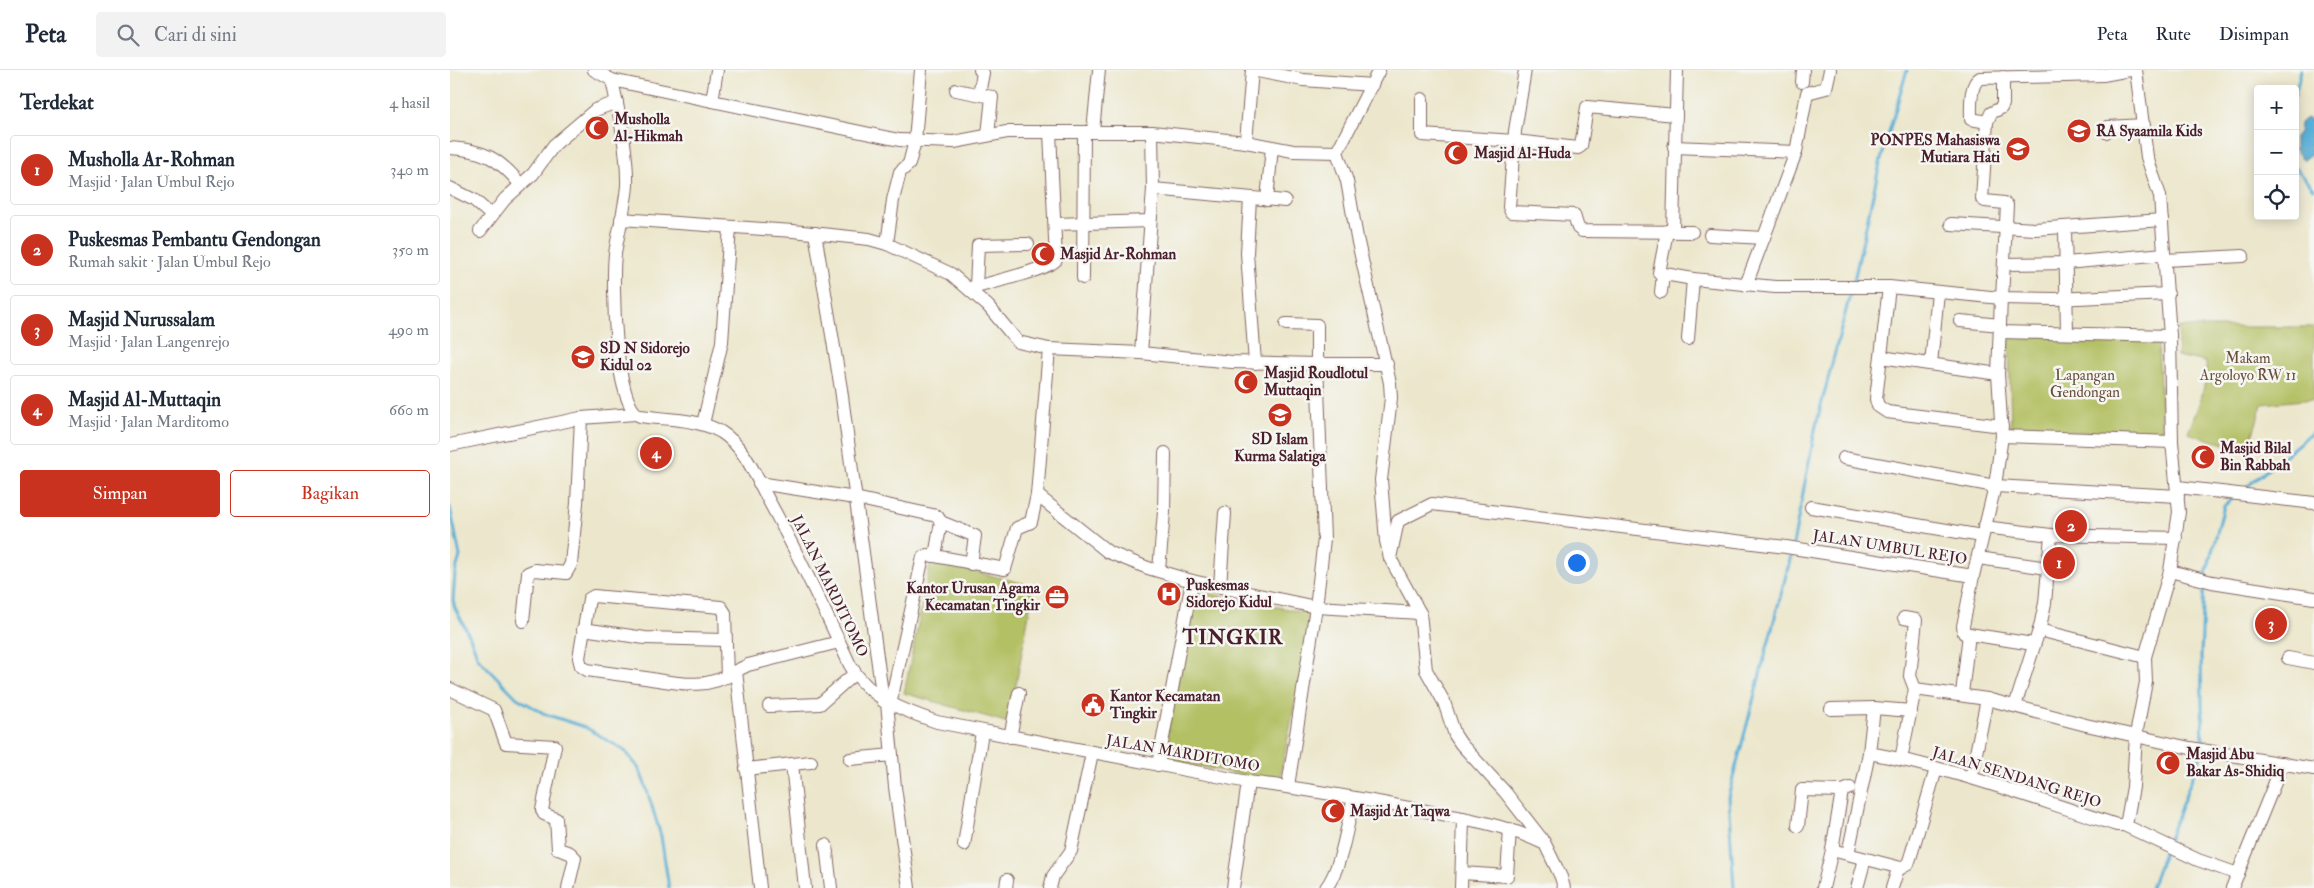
<!DOCTYPE html>
<html lang="id">
<meta charset="utf-8">
<style>
:root{--surface:#fff;--page:#f2f2f3;--text:#1f2937;--muted:#747a83;--line:#e0e1e3;--accent:#c8321e}
body{margin:0;font-family:"IM FELL Double Pica",serif;background:var(--page);color:var(--text)}
.controls{position:absolute;right:15px;top:15px;display:grid;overflow:hidden;border-radius:5px;box-shadow:0 2px 12px #0003}
.controls button{width:45px;height:45px;display:grid;place-items:center;padding:0;border:0;border-bottom:1px solid var(--line);background:var(--surface);color:var(--text);font:25px sans-serif}
.you{position:absolute;left:1126px;top:492px;width:18px;height:18px;margin:-12px;border:4px solid #fff;border-radius:50%;background:#1a73e8;box-shadow:0 0 0 8px #1a73e833}
.badge{display:grid;place-items:center;width:32px;height:32px;border-radius:50%;background:var(--accent);color:#fff;font-size:16px;font-weight:700}
.pin{position:absolute;translate:-50% -50%;border:2px solid #fff;box-shadow:0 1px 5px #0006}
.list{margin:0;padding:0;list-style:none}
h2{display:flex;justify-content:space-between;align-items:center;height:65px;margin:0;padding:0 20px;font-size:21px}
h2 small{font-size:16px;font-weight:400;color:var(--muted)}
.list li{display:grid;grid-template-columns:32px 1fr auto;gap:15px;align-items:center;box-sizing:border-box;height:70px;margin:0 10px 10px;padding:0 10px;border:1px solid var(--line);border-radius:5px}
.list b{display:block;font-size:19px;white-space:nowrap}
.list p{margin:0;font-size:16px;white-space:nowrap;color:var(--muted)}
.list em{font-size:16px;font-style:normal;color:var(--muted)}
.actions{display:flex;gap:10px;padding:15px 20px}
.actions a{flex:1;padding:11px 0;border:1px solid var(--accent);border-radius:5px;text-align:center;font-size:18px;color:var(--accent)}
.actions .main{background:var(--accent);color:#fff}
.icon{flex:none;width:28px;height:28px;fill:none;stroke:currentColor;stroke-width:2;stroke-linecap:round;stroke-linejoin:round}
.map{position:relative;flex:none;width:1864px;height:818px;overflow:hidden}
header{display:flex;align-items:center;gap:30px;box-sizing:border-box;height:70px;padding:0 25px;background:var(--surface);border-bottom:1px solid var(--line)}
header strong{font-size:24px}
nav{display:flex;gap:28px;margin-inline-start:auto;font-size:18px}
.search{width:350px;height:45px;background:var(--page);display:flex;align-items:center;gap:12px;box-sizing:border-box;padding:0 18px;border-radius:5px;color:var(--muted);font-size:19px}
main{display:flex}
aside{flex:1;background:var(--surface)}
.map>svg:first-child{display:block}
.green{fill:#b3c063;stroke:#7e7047}
.water{fill:#59afd6;stroke:#526780}
.lines{fill:none;stroke-linecap:round;stroke-linejoin:round}
.stream{stroke:#59afd6;stroke-width:3}
.minor-casing{stroke:#836563;stroke-width:14}
.minor{stroke:#fff;stroke-width:12}
.labels{text-anchor:middle;stroke-width:5;stroke-linejoin:round;paint-order:stroke}
.poi-label{font-size:15px;font-weight:bold;fill:#4a1f2b;stroke:#f6f6f2;text-anchor:start}
.park-label{font-size:15px;fill:#6a4f3c;stroke:#f6f6f2}
.street-label{font-size:15px;fill:#4a1f2b;stroke:#f6f6f2}
.district-label{font-size:20px;font-weight:bold;letter-spacing:1px;fill:#4a1f2b;stroke:#f6f6f2}
</style>
<header>
<strong>Peta</strong>
<div class="search"><svg class="icon" aria-label="search" viewBox="0 0 24 24"><circle cx="10" cy="10" r="6"/><path d="M15 15l6 6"/></svg>Cari di sini</div>
<nav><a>Peta</a><a>Rute</a><a>Disimpan</a></nav>
</header>
<main>
<aside>
<h2>Terdekat<small>4 hasil</small></h2>
<ul class="list">
<li><span class="badge">1</span><div><b>Musholla Ar-Rohman</b><p>Masjid · Jalan Umbul Rejo</p></div><em>340 m</em></li>
<li><span class="badge">2</span><div><b>Puskesmas Pembantu Gendongan</b><p>Rumah sakit · Jalan Umbul Rejo</p></div><em>350 m</em></li>
<li><span class="badge">3</span><div><b>Masjid Nurussalam</b><p>Masjid · Jalan Langenrejo</p></div><em>490 m</em></li>
<li><span class="badge">4</span><div><b>Masjid Al-Muttaqin</b><p>Masjid · Jalan Marditomo</p></div><em>660 m</em></li>
</ul>
<div class="actions"><a class="main">Simpan</a><a>Bagikan</a></div>
</aside>
<div class="map">
<svg width="1864" height="818" viewBox="0 0 1864 818">
<rect width="100%" height="100%" fill="#f6f6f2"/>
<filter id="ink" filterUnits="userSpaceOnUse"><feTurbulence type="fractalNoise" baseFrequency=".02" numOctaves="2"/><feDisplacementMap in="SourceGraphic" scale="10" xChannelSelector="R" yChannelSelector="G"/><feConvolveMatrix kernelMatrix="1 2 1 2 8 2 1 2 1" color-interpolation-filters="sRGB"/></filter>
<filter id="wash" filterUnits="userSpaceOnUse"><feTurbulence type="fractalNoise" baseFrequency=".0096" numOctaves="4" result="noise"/><feDisplacementMap in="SourceGraphic" scale="20" xChannelSelector="R" yChannelSelector="G"/><feGaussianBlur stdDeviation="1.12" result="paint"/><feColorMatrix in="noise" values="0 0 0 0 0 0 0 0 0 0 0 0 0 0 0 0 0 1.4 0 .05"/><feComposite in="paint" operator="in"/></filter>
<g filter="url(#wash)">
<rect width="100%" height="100%" fill="#ece7cc"/>
<g class="green">
<path d="M1729,257h135v72l-52,5 -14,47 -60,-18c8,-23 20,-46 18,-71l-29,-6z"/>
<path d="M1559,265l149,2 4,96 -151,-2z"/>
<path d="M481,491l103,25 -25,137 -105,-30z"/>
<path d="M746,521l117,23 -34,168 -117,-23z"/>
</g>
<path class="water" d="M1856,48l5,2 3,6 -2,5 1,8 -4,5 4,9 -9,7 -9,-10v-13l4,-5 1,-9z"/>
<g class="lines">
<g class="stream">
<path d="M1845,26l6,-26"/>
<path d="M1845,97l19,22"/>
<path d="M1403,215l27,-122 27,-93"/>
<path d="M1793,420l71,-59"/>
<path d="M0,437l10,49 -5,17 -2,27 2,8 15,29 8,21 39,40 28,16 40,13 39,23 14,17 7,17 16,52 8,52"/>
<path d="M1343,475l23,-120 35,-134"/>
<path d="M1755,508l19,-72 10,-9"/>
<path d="M1753,678l-2,-92 3,-72"/>
<path d="M1718,771l33,-87"/>
<path d="M1284,818l-6,-91 64,-245"/>
<path d="M1701,818l15,-41"/>
</g>
</g>
</g>
<g filter="url(#ink)">
<g class="lines">
<defs>
<g id="minor">
<path d="M144,0l18,10 287,60 55,2 53,-10h145l94,10 47,9 44,1"/>
<path d="M802,0l51,10 69,5"/>
<path d="M929,0l-42,82 10,29 10,57 33,145 1,15 -10,82 5,61 4,17 30,55 6,57 18,32 11,33 6,9 44,48 39,50"/>
<path d="M1075,0l-10,61 -6,76 2,5 63,3 4,13 4,3 110,1"/>
<path d="M162,10c7,33 16,73 15,106 -2,23 -9,46 -12,68 -3,28 -1,152 25,162 27,4 57,2 81,16 24,15 35,45 48,69 29,53 55,108 81,164 20,34 52,45 87,57l311,60c55,6 108,16 162,26 46,9 93,15 135,36l16,33 3,11"/>
<path d="M1352,12l1,-12"/>
<path d="M506,20l36,7 -4,38"/>
<path d="M529,24l4,-21 -3,-3"/>
<path d="M972,29v36l93,6 63,7 3,-2 6,-39 89,8"/>
<path d="M262,31l5,-31"/>
<path d="M1537,52l-16,-3c0,-11 -2,-35 9,-41l123,-3 27,-5"/>
<path d="M643,61l6,-61"/>
<path d="M1656,62l2,-5 36,-2"/>
<path d="M796,72l6,-72"/>
<path d="M1224,77l122,5 -50,133"/>
<path d="M0,78c33,2 49,10 70,36"/>
<path d="M1346,82l11,-59 19,-5 4,-18"/>
<path d="M0,118l24,12 17,15"/>
<path d="M703,119l132,12"/>
<path d="M800,128l-3,55 8,110"/>
<path d="M817,130l5,-53"/>
<path d="M171,149l172,12 76,8 18,5 64,30 37,32 30,36 31,7 92,4 91,9 85,2 7,175 -8,68 -28,179"/>
<path d="M605,154l95,-3"/>
<path d="M1501,154l84,5 127,-9"/>
<path d="M1615,158l2,105"/>
<path d="M30,161l25,-32 28,-25 21,-29 41,-35 22,-8"/>
<path d="M1217,161l-8,42 34,6 82,8h114l112,11 54,1 113,-5"/>
<path d="M1223,161l4,-161"/>
<path d="M365,163l26,156 42,312"/>
<path d="M1260,165l54,3"/>
<path d="M437,174l6,-44 7,-28 9,-8 6,-23 6,-71"/>
<path d="M1715,190l78,-4"/>
<path d="M1554,194l62,-1 98,-9"/>
<path d="M633,208l1,-146"/>
<path d="M526,217l2,-42 50,-1"/>
<path d="M1439,217l-13,112 2,7 9,6 115,14"/>
<path d="M519,219c16,-5 78,-19 87,-29l-6,-128"/>
<path d="M1211,222l2,-17"/>
<path d="M1552,228l5,-93 -3,-2 -19,-2 -3,-2 5,-77 4,-9 10,-5 2,-4v-27"/>
<path d="M1510,251l40,4"/>
<path d="M836,254l31,1v39h70"/>
<path d="M1550,262l170,4"/>
<path d="M1238,269l5,-60"/>
<path d="M599,279l-12,146 71,57 40,16 44,13 124,26 104,6"/>
<path d="M691,283l12,-164 -1,-57"/>
<path d="M1431,287l117,17"/>
<path d="M1481,294l7,-72"/>
<path d="M253,354l19,-82 8,-115"/>
<path d="M1552,366l170,6"/>
<path d="M0,375l131,-27 54,-4"/>
<path d="M1394,388l151,28 183,10"/>
<path d="M309,413l96,15 82,18 4,6 34,14 -4,28"/>
<path d="M1728,417l136,16"/>
<path d="M1361,437l171,29"/>
<path d="M1534,457l67,8 125,3"/>
<path d="M485,486l6,-34"/>
<path d="M940,488l8,-37 34,-17 354,43 187,29 22,-90 7,-50 -4,-62 3,-76"/>
<path d="M1528,488l70,10"/>
<path d="M709,500l5,-58 1,-59"/>
<path d="M1720,501l42,11 102,16"/>
<path d="M770,517l5,-74"/>
<path d="M1454,548l12,2 -6,56 5,13"/>
<path d="M73,551l5,-48 7,-3 31,3 5,-9 6,-61 4,-85"/>
<path d="M133,559l62,9 80,2"/>
<path d="M1589,560l106,27"/>
<path d="M1519,564l-5,-1 -1,-7 10,-50"/>
<path d="M1838,588l26,5"/>
<path d="M277,607l-2,-64 -4,-6 -117,-10 -10,-1 -5,3 -10,59 2,8 6,4c19,3 39,5 58,8 33,5 62,13 91,-7"/>
<path d="M0,619l44,21 12,33 49,3 -13,64 2,4 12,5 2,30 12,4 5,5 -7,30"/>
<path d="M1512,624l7,-60 64,10"/>
<path d="M437,633l8,84 14,101"/>
<path d="M440,635l33,-148 4,-2 8,1 70,13 12,-41 14,-6 6,-27"/>
<path d="M319,636l51,-2 35,-31"/>
<path d="M1565,636l25,-79 5,-24 6,-68"/>
<path d="M1381,639l43,-1 37,3"/>
<path d="M560,667l9,-44"/>
<path d="M1419,683c84,15 166,46 248,72h7l74,35 40,14"/>
<path d="M400,689l42,-4"/>
<path d="M1451,689l14,-70 72,10 99,26 104,23 124,21"/>
<path d="M342,694l13,124"/>
<path d="M708,695l34,-184"/>
<path d="M296,699l65,-7"/>
<path d="M1521,708l16,-79"/>
<path d="M1392,721l-10,59 69,18 7,-4 3,-9 25,-86"/>
<path d="M1674,755l3,-5 6,-33 3,-52 10,-53 -1,-25 25,-86 9,-59 -7,-70 -2,-106 -10,-140 -13,-39 -11,-87"/>
<path d="M1348,756l4,-36 40,1 8,-3"/>
<path d="M376,775l5,43"/>
<path d="M514,775l18,-113"/>
<path d="M1398,784l21,-101 5,-45"/>
<path d="M1012,803l45,3 3,-47"/>
<path d="M310,818l-24,-217 12,-6 91,-23"/>
<path d="M556,818l1,-8"/>
<path d="M600,818l3,-12 18,-25 21,-98"/>
<path d="M783,818l15,-106"/>
<path d="M876,818c16,-21 21,-64 28,-90"/>
<path d="M1011,818l2,-70"/>
<path d="M1373,818l9,-38"/>
<path d="M1407,818l8,-29"/>
<path d="M1442,818l6,-19"/>
<path d="M1782,818l51,-125"/>
</g>
</defs>
<use href="#minor" class="minor-casing"/>
<use href="#minor" class="minor"/>
</g>
</g>
<defs>
<symbol id="mosque-disc" viewBox="-11 -11 22 22"><circle r="9.5" fill="#c8321e" stroke="#f6f6f2"/><path d="M3.5-4.9A6 6 0 1 0 3.5 4.9A5 5 0 1 1 3.5-4.9Z" fill="#fff"/></symbol>
<symbol id="school-disc" viewBox="-11 -11 22 22"><circle r="9.5" fill="#c8321e" stroke="#f6f6f2"/><path d="M0-5L7-2L0 1L-7-2ZM-4 1L0 2.5L4 1V4Q0 6-4 4Z" fill="#fff"/></symbol>
<symbol id="hospital-disc" viewBox="-11 -11 22 22"><circle r="9.5" fill="#c8321e" stroke="#f6f6f2"/><path d="M-5-5h3v3.5h4V-5h3V5h-3V1.5h-4V5h-3Z" fill="#fff"/></symbol>
<symbol id="office-disc" viewBox="-11 -11 22 22"><circle r="9.5" fill="#c8321e" stroke="#f6f6f2"/><path d="M-6-3h4V-5.5h4V-3h4V5H-6ZM-1-4.5V-3h2v-1.5ZM-6 0V1H6V0Z" fill="#fff"/></symbol>
<symbol id="civic-disc" viewBox="-11 -11 22 22"><circle r="9.5" fill="#c8321e" stroke="#f6f6f2"/><path d="M-.6-6.5H3V-4.5H.6V-3L4-1V1h2V6H-6V1h2V-1L-.6-3ZM-1.2 2.5V6h2.4V2.5Z" fill="#fff"/></symbol>
</defs>
<g fill-rule="evenodd">
<use href="#mosque-disc" x="133" y="44" width="28" height="28"/>
<use href="#school-disc" x="1615" y="47" width="28" height="28"/>
<use href="#school-disc" x="1554" y="65" width="28" height="28"/>
<use href="#mosque-disc" x="992" y="69" width="28" height="28"/>
<use href="#mosque-disc" x="579" y="170" width="28" height="28"/>
<use href="#school-disc" x="119" y="273" width="28" height="28"/>
<use href="#mosque-disc" x="782" y="298" width="28" height="28"/>
<use href="#school-disc" x="816" y="331" width="28" height="28"/>
<use href="#mosque-disc" x="1739" y="373" width="28" height="28"/>
<use href="#hospital-disc" x="705" y="510" width="28" height="28"/>
<use href="#office-disc" x="593" y="513" width="28" height="28"/>
<use href="#civic-disc" x="629" y="621" width="28" height="28"/>
<use href="#mosque-disc" x="1704" y="679" width="28" height="28"/>
<use href="#mosque-disc" x="869" y="727" width="28" height="28"/>
</g>
<g class="labels">
<g class="poi-label">
<text x="164" y="54">Musholla<tspan x="164" dy="17">Al-Hikmah</tspan></text>
<text x="1646" y="66">RA Syaamila Kids</text>
<text x="1550" y="75" text-anchor="end">PONPES Mahasiswa<tspan x="1550" dy="17">Mutiara Hati</tspan></text>
<text x="1024" y="88">Masjid Al-Huda</text>
<text x="610" y="189">Masjid Ar-Rohman</text>
<text x="150" y="283">SD N Sidorejo<tspan x="150" dy="17">Kidul 02</tspan></text>
<text x="814" y="308">Masjid Roudlotul<tspan x="814" dy="17">Muttaqin</tspan></text>
<text x="830" y="374" text-anchor="middle">SD Islam<tspan x="830" dy="17">Kurma Salatiga</tspan></text>
<text x="1770" y="383">Masjid Bilal<tspan x="1770" dy="17">Bin Rabbah</tspan></text>
<text x="736" y="520">Puskesmas<tspan x="736" dy="17">Sidorejo Kidul</tspan></text>
<text x="590" y="523" text-anchor="end">Kantor Urusan Agama<tspan x="590" dy="17">Kecamatan Tingkir</tspan></text>
<text x="660" y="631">Kantor Kecamatan<tspan x="660" dy="17">Tingkir</tspan></text>
<text x="1736" y="689">Masjid Abu<tspan x="1736" dy="17">Bakar As-Shidiq</tspan></text>
<text x="900" y="746">Masjid At Taqwa</text>
</g>
<g class="park-label">
<text x="1798" y="293">Makam<tspan x="1798" dy="17">Argoloyo RW 11</tspan></text>
<text x="1635" y="310">Lapangan<tspan x="1635" dy="17">Gendongan</tspan></text>
</g>
<g class="street-label">
<text transform="translate(1440 477) rotate(9)" y="5">JALAN UMBUL REJO</text>
<text transform="translate(380 516) rotate(64)" y="5">JALAN MARDITOMO</text>
<text transform="translate(733 683) rotate(10)" y="5">JALAN MARDITOMO</text>
<text transform="translate(1567 707) rotate(17)" y="5">JALAN SENDANG REJO</text>
</g>
<g class="district-label">
<text x="783" y="574">TINGKIR</text>
</g>
</g>
</svg>
<div class="controls">
<button>+</button>
<button>−</button>
<button><svg class="icon" aria-label="locate" viewBox="0 0 24 24"><circle cx="12" cy="12" r="6"/><path d="M12 2v4M12 18v4M2 12h4M18 12h4"/></svg></button>
</div>
<div class="you"></div>
<div class="pin badge" style="left:1609px;top:493px">1</div>
<div class="pin badge" style="left:1621px;top:456px">2</div>
<div class="pin badge" style="left:1821px;top:554px">3</div>
<div class="pin badge" style="left:206px;top:383px">4</div>
</div>
</main>
